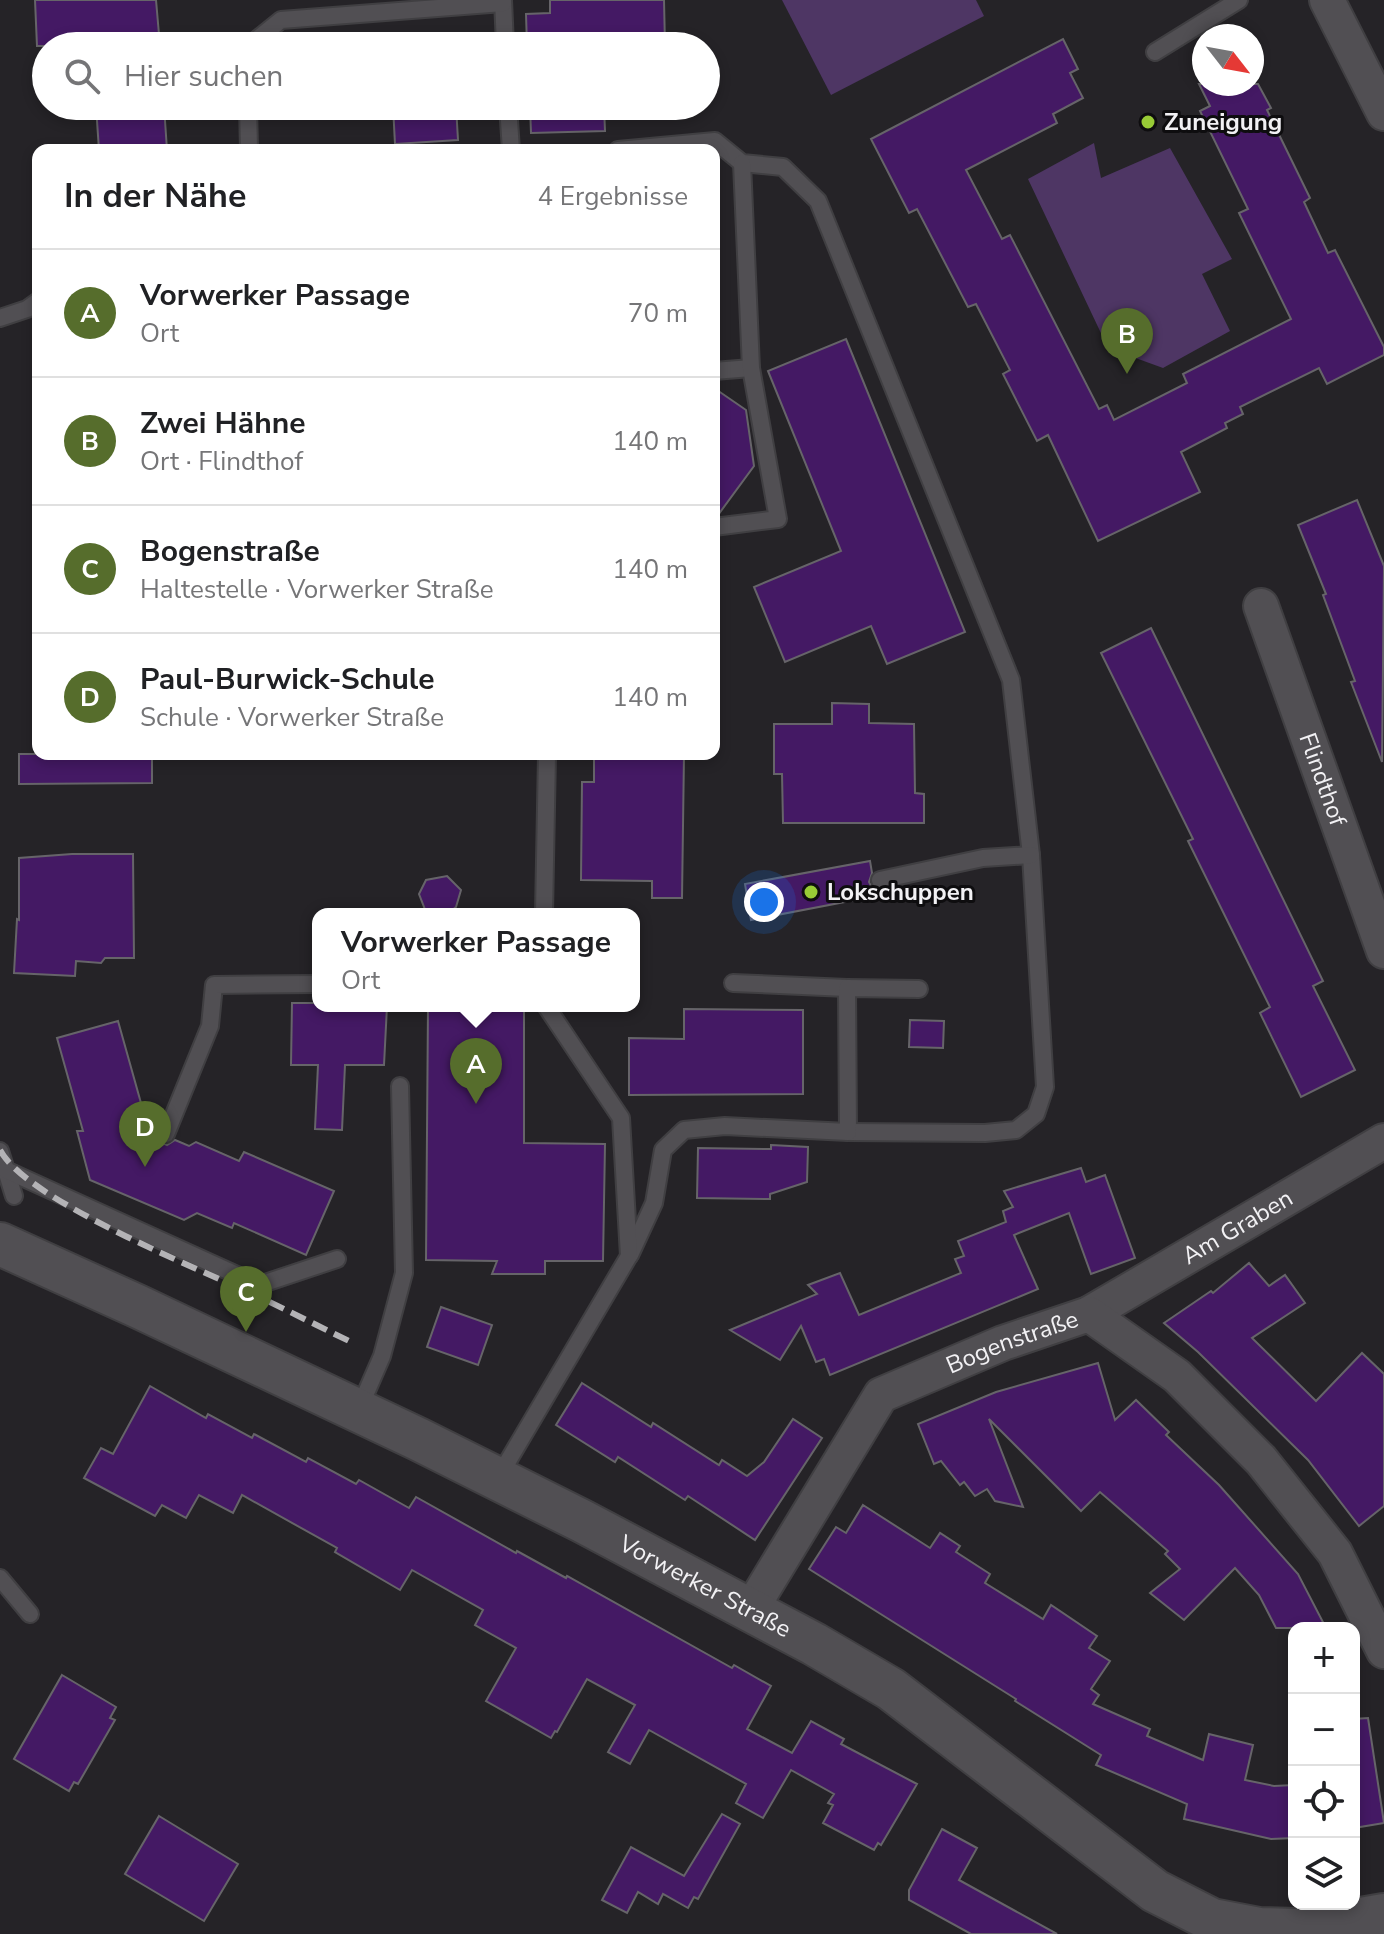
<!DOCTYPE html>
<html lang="de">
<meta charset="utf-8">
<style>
:root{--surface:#fff;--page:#f6f6f6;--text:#202124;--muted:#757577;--line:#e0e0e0;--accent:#566d2c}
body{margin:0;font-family:"Nunito Sans",sans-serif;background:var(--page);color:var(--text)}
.controls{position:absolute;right:24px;bottom:24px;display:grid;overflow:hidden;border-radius:16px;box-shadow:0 4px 12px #0003}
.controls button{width:72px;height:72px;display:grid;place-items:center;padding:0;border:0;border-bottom:2px solid var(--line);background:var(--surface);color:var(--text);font:40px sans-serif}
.compass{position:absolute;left:1192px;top:24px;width:72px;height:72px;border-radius:50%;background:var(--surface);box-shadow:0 4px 12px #0003;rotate:121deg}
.you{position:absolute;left:764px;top:902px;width:28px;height:28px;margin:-20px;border:6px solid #fff;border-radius:50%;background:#1a73e8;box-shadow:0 0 0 12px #1a73e833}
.badge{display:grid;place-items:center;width:52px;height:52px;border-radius:50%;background:var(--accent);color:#fff;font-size:26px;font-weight:700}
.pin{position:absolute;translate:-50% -66px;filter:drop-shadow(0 2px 4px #0008)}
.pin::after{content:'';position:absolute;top:42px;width:28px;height:24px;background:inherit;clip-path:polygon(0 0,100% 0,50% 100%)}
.popup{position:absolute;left:312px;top:908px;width:328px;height:104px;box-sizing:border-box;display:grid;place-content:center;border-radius:16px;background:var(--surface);filter:drop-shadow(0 2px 6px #0005);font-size:26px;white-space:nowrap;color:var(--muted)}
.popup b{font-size:30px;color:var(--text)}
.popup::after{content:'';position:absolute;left:50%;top:100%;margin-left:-16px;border:16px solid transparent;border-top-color:var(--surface)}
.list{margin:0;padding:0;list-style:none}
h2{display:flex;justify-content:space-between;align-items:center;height:104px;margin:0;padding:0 32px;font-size:34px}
h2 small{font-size:26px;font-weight:400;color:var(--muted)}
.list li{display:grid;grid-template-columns:52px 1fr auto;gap:24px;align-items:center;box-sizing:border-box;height:128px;padding:0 32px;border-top:2px solid var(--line)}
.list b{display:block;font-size:30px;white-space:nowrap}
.list p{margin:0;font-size:26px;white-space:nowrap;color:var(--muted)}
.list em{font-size:26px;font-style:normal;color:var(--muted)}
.icon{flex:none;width:44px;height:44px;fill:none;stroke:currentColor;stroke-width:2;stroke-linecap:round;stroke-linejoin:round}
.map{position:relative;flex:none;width:1384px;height:1934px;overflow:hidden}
.search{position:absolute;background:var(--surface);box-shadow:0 4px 12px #0003;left:32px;top:32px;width:688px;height:88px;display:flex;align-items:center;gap:20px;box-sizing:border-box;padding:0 28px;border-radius:44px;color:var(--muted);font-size:30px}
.panel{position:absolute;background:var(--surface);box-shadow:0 4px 12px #0003;left:32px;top:144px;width:688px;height:616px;border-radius:16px}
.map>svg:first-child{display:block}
.green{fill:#4e3664}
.building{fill:#441964;stroke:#666469;stroke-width:2}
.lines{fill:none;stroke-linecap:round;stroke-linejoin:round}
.service-casing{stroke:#403f42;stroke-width:20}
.minor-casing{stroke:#403f42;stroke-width:38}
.tertiary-casing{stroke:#403f42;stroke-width:46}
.service{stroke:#514f53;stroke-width:16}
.minor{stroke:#514f53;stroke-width:34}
.tertiary{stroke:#514f53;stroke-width:42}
.rail{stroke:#b4b3b6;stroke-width:6;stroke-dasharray:16 8;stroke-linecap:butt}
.poi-dot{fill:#98cb36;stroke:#0e0d0f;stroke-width:3}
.labels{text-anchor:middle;stroke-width:6;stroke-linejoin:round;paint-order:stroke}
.poi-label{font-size:24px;font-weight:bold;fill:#f2f1f4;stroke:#0e0d0f;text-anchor:start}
.street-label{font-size:24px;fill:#f2f1f4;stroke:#0e0d0f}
</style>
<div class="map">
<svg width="1384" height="1934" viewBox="0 0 1384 1934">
<rect width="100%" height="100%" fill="#252327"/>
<g class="green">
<path d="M782,0h194l8,16 -153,79z"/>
<path d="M1094,143l7,35 69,-30 62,111 -30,15 28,57 -67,37 -55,-20 -80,-169z"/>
</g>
<g class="building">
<path d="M35,0h121l4,46h-123z"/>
<path d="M550,0h114l1,46h-138l-1,-32 24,-1z"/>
<path d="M1063,39l15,30 -8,4 13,25 -30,16 4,9 -91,47 36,69 8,-4 89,174 8,-4 7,15 73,-37 -4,-9 108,-55 -52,-106 9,-4 -48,-98 10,-5 -11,-22h59l13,24 -4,2 43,88 -6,4 24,51 7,-3 49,97v8l-57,29 -8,-16 -79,39 3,7 -18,9 2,5 -46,24 19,40 -102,49 -50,-106 -11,6 -34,-67 7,-4 -34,-66 -8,3 -51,-98 -8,4 -38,-74z"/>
<path d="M96,106h68l3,44h-68z"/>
<path d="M393,106h63l2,34 -63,4z"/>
<path d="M530,106h74l1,25 -74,2z"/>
<path d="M846,339l119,293 -78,32 -16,-38 -86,36 -31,-75 87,-36 -73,-180z"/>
<path d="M714,388l32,22 8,56 -36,49 -4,1z"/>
<path d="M1357,500l27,66 -2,196 -31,-80 4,-1 -32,-86 3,-1 -28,-69z"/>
<path d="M1151,628l172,353 -10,5 42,84 -54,27 -41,-84 10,-6 -82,-166 5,-2 -92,-186z"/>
<path d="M832,703l37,1v19l45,1 1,69 9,1v29h-141l-1,-49h-8v-50h58z"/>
<path d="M19,754h133v29l-133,1z"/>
<path d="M594,754h90l-2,144h-30v-17l-71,-1 1,-98h12z"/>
<path d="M72,854h61l1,104h-29l-4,5 -25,-2 -1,15 -61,-3 3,-54 2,1v-62z"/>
<path d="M870,861l2,12 -3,9 7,14 -125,24 -6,-36z"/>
<path d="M447,876l14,14 -5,17 -9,7 -21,-2 -7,-18 7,-14z"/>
<path d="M292,1003h26v3h69l-3,59h-39l-3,65 -27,-1 3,-64h-27z"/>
<path d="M428,1006h96v137l81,1 -2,117h-58v13h-53l5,-13 -71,-1z"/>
<path d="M684,1009l119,1v84l-174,1v-57l55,1z"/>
<path d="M910,1020l34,1 -1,27 -34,-1z"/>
<path d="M118,1021l30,107 8,3 2,10 9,4 8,-5 14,6 7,-4 43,19 5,-9 90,39 -28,64 -72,-32 -2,5 -35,-15 -13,7 -94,-40 -13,-49h6l-26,-93z"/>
<path d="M771,1145l37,2 -1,35 -37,12v5l-73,-1 1,-50 73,1z"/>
<path d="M1081,1168l5,14 19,-7 30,83 -44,16 -22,-61 -55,22 24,54 -208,86 -6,-16 -8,3 -15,-36 -21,34 -50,-30 87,-36 -9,-9 32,-12 19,42 102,-42 -6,-14 9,-3 -6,-15 48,-19 -3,-11 10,-4 -9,-16z"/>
<path d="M1249,1263l20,23 16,-11 20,28 -53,35 64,63 46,-48 22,21v132l-25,20 -51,-66 -110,-108 -34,-29 47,-32 2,2z"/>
<path d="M441,1307l51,18 -14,40 -51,-18z"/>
<path d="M1098,1363l17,57 21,-20 33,32 -3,3 53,50 79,89 28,54h-50l-17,-33 -24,-27 -51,52 -34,-27 30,-24 -15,-15 3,-3 -68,-59 -19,19 -92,-92 34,88 -28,-6 -8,-12 -12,7 -11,-14 -4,3 -19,-24 -7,3 -16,-40 78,-32z"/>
<path d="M582,1383l69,44 2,-4 66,42 3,-5 25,16 17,-14 29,-43 29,19 -67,102 -67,-44 -3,4 -67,-43 -3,5 -59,-37z"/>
<path d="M150,1386l56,32 2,-4 44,24 2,-4 52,28 2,-4 48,26 3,-4 50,28 7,-11 100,56 1,-2 49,27 1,-2 165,92 2,-3 37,21 -24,43 45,24 19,-32 33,18 -3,5 76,40 -36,61 -3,-2 -4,7 -51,-27 10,-18 -5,-2 6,-9 -43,-24 -28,48 -27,-15 10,-19 -97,-54 -19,34 -22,-12 27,-47 -48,-26 -30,53 -2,-1 -4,7 -65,-37 30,-53 -41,-23 8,-15 -71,-40 -12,20 -65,-38 2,-4 -95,-53 -9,18 -34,-18 -13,23 -24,-13 -7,11 -71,-38 17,-30 12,6z"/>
<path d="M863,1505l67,43 10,-15 20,13 -4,6 34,22 -5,9 58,36 8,-14 46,31 -8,12 21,13 -19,28 8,6 -6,9 57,25 -3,7 56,24 6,-26 44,11 -8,35 29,6 20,-1v53l-23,1 -87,-20 3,-15 -91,-39 5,-10 -86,-54 1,-2 -207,-130 27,-42 10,6z"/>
<path d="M62,1675l54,32 -6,11 5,2 -37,64 -4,-2 -5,9 -55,-32z"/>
<path d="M1368,1718l16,105 -30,5v-109z"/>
<path d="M722,1814l18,10 -42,75 -4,-2 -6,11 -25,-14 -5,10 -20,-12 -11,21 -25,-13 29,-53 53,29z"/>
<path d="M159,1816l79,48 -34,57 -79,-47z"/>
<path d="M942,1829l35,19 -18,32 98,54h-86l-62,-34v-10z"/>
</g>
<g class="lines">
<defs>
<g id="service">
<path d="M503,0l2,45"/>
<path d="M253,46l2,-5 26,-21 222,-17"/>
<path d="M1155,52l84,-52"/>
<path d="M248,106l1,44"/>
<path d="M508,106l3,44"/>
<path d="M618,150l97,-9 27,22 41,4 35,34 193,479 20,175 14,232 -9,27 -20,16 -31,3 -137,-1"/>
<path d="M0,318l27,-9 11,-8"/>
<path d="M714,371l37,-3"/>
<path d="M714,527l64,-8 -27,-151 -9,-205"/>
<path d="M880,880l103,-22 48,-3"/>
<path d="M544,914l3,-160"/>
<path d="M733,983l114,5"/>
<path d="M166,1134l44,-108 4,-41 104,-1"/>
<path d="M0,1151l14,45"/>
<path d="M6,1170l253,115 78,-26"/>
<path d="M630,1255l24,-52 9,-53 21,-20 41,-4 123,6 -1,-144 72,1"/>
<path d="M359,1409l23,-53 22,-83 -4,-187"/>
<path d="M498,1478l131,-222 -8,-138 -75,-112"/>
<path d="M0,1578l30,36"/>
</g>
<g id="minor">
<path d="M1327,0l57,113"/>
<path id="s1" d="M1261,606l123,345"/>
<path id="s2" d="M1089,1314l295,-173"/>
<path id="s3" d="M751,1609l130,-214 122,-52 86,-29 88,62 84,84 74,93 49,98"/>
</g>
<g id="tertiary">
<path id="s4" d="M0,1244l137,62 281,133 164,82 232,123 77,45 264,202 57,29 47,9 38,1 87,-15"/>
</g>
</defs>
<use href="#service" class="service-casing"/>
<use href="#minor" class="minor-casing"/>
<use href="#tertiary" class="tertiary-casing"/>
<use href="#service" class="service"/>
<use href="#minor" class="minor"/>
<use href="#tertiary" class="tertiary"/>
<path class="rail" d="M0,1150c26,50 199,119 255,145 32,15 63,31 94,46"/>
</g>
<g class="poi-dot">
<circle cx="1148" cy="122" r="8"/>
<circle cx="811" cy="892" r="8"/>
</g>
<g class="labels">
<g class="poi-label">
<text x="1164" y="130">Zuneigung</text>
<text x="827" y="900">Lokschuppen</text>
</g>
<g class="street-label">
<text dy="8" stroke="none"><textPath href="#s1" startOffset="184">Flindthof</textPath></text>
<text dy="8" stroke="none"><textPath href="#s2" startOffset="172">Am Graben</textPath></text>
<text dy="8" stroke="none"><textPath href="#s3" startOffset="392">Bogenstraße</textPath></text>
<text dy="8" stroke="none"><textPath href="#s4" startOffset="784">Vorwerker Straße</textPath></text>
</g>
</g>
</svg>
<div class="controls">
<button>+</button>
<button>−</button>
<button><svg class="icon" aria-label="locate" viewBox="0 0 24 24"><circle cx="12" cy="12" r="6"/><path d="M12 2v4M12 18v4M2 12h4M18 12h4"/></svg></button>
<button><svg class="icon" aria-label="layers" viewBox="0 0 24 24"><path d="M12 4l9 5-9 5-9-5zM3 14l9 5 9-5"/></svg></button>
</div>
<svg class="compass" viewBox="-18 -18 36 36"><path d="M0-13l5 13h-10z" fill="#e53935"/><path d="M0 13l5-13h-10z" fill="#757577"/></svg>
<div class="you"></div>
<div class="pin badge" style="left:476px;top:1104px">A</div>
<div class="popup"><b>Vorwerker Passage</b>Ort</div>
<div class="pin badge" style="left:1127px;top:374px">B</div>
<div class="pin badge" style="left:246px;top:1332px">C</div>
<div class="pin badge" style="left:145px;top:1167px">D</div>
<div class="search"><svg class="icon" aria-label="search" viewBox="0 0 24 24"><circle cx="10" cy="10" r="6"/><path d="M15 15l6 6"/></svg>Hier suchen</div>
<section class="panel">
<h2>In der Nähe<small>4 Ergebnisse</small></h2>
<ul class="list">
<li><span class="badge">A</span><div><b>Vorwerker Passage</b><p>Ort</p></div><em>70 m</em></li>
<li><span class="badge">B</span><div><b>Zwei Hähne</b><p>Ort · Flindthof</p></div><em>140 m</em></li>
<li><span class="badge">C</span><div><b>Bogenstraße</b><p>Haltestelle · Vorwerker Straße</p></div><em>140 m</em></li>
<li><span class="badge">D</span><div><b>Paul-Burwick-Schule</b><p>Schule · Vorwerker Straße</p></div><em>140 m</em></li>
</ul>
</section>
</div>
